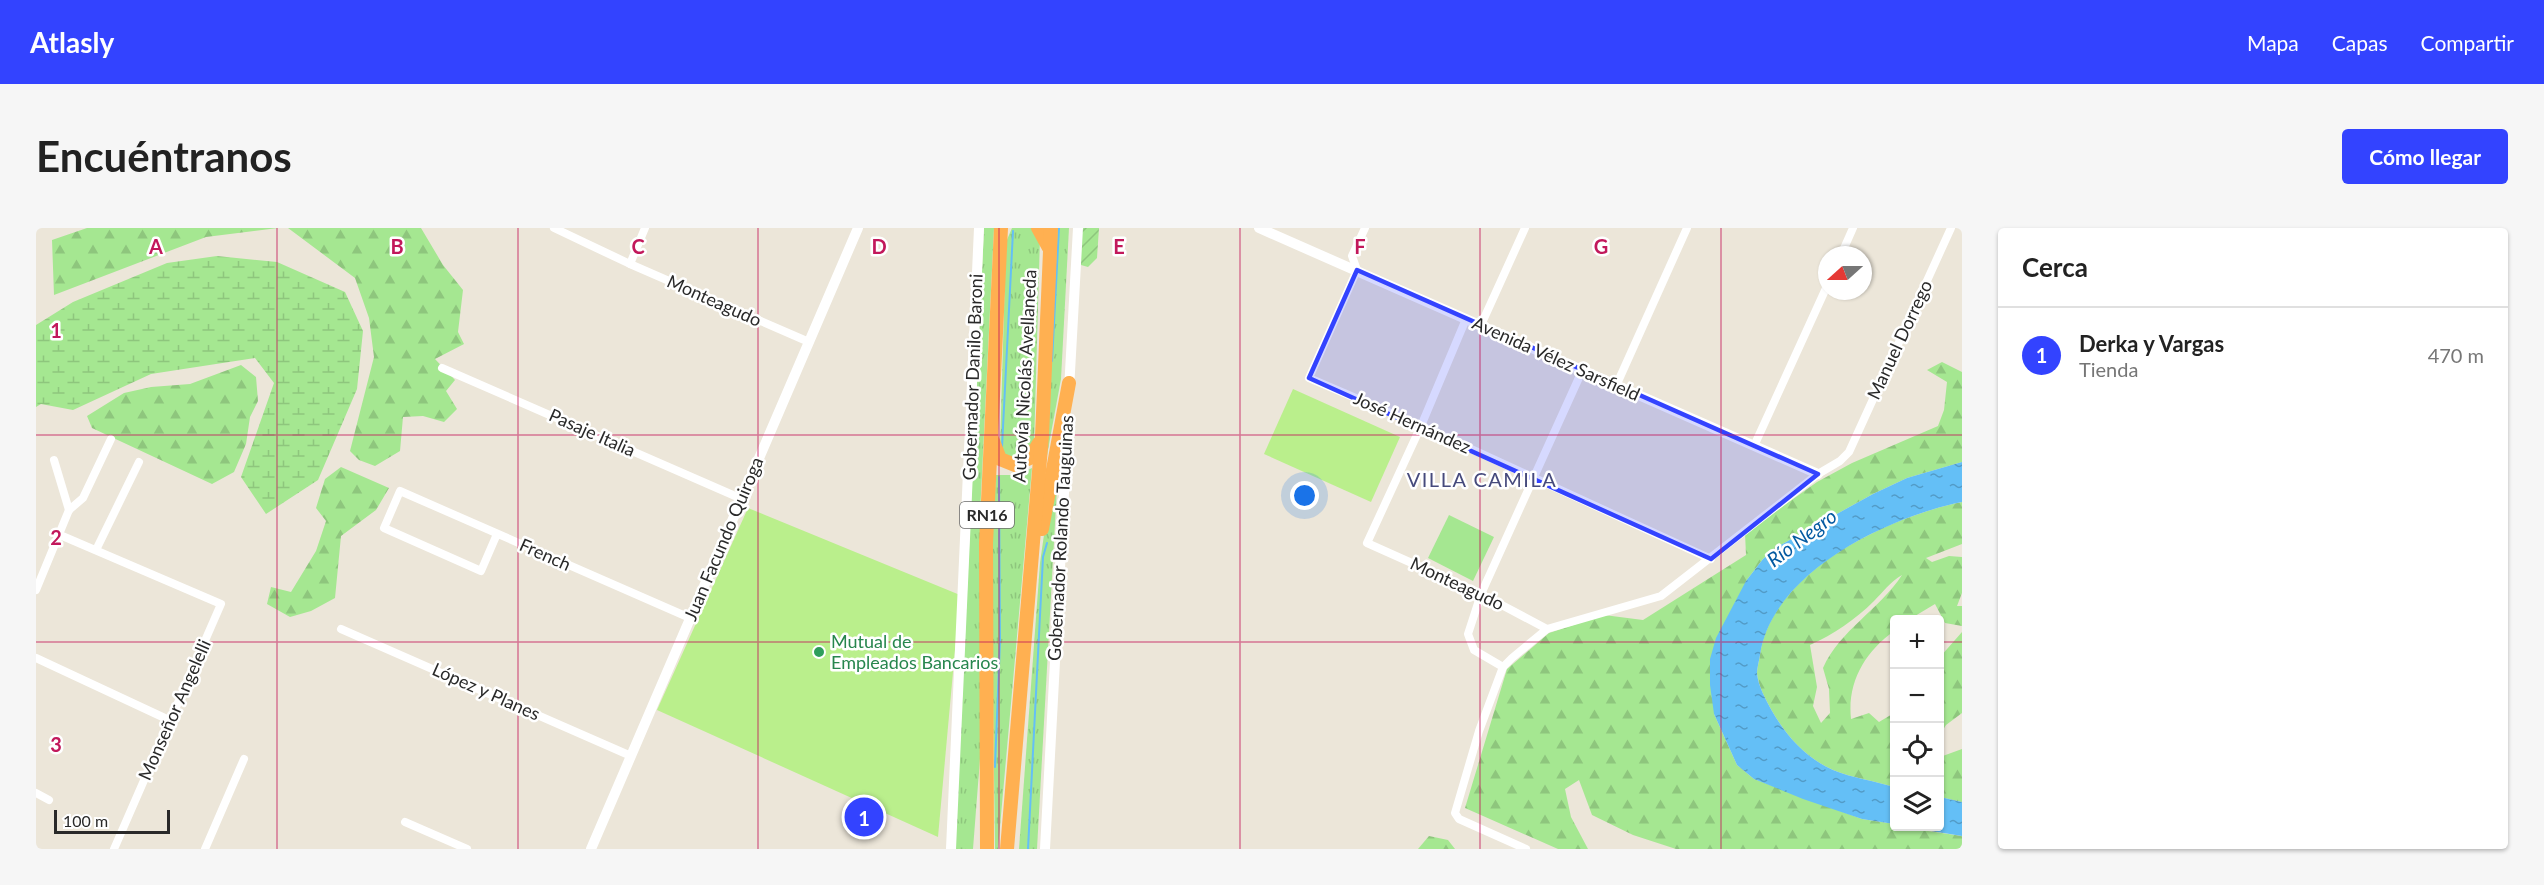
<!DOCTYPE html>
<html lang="es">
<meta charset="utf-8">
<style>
:root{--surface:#fff;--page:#f6f6f6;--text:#222;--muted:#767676;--line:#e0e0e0;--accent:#3343ff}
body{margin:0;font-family:Lato,sans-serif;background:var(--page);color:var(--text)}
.controls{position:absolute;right:18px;bottom:18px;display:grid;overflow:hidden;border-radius:6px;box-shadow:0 2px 4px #0004}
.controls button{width:54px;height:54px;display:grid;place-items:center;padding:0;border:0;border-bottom:2px solid var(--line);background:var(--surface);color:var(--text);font:30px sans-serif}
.compass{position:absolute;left:1782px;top:18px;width:54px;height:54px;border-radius:50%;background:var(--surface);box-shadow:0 2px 4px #0004;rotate:249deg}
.scale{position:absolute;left:18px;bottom:15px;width:116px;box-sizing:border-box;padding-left:6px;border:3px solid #292929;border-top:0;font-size:16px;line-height:21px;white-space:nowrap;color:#292929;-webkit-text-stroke:4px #fff;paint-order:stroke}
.you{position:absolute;left:1269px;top:268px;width:21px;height:21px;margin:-15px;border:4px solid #fff;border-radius:50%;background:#1a73e8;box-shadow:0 0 0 9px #1a73e833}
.badge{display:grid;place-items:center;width:39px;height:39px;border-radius:50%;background:var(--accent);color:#fff;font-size:20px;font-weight:700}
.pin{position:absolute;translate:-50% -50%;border:3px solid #fff;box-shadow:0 2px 6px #0006}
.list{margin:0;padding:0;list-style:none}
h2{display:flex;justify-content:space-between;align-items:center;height:78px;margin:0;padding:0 24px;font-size:26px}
h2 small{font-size:20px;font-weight:400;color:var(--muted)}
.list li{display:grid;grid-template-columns:39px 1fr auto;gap:18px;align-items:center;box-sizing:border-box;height:96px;padding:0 24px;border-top:2px solid var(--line)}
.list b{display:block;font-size:22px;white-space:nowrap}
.list p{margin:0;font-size:20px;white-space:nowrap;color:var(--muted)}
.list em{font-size:20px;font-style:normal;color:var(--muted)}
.icon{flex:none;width:33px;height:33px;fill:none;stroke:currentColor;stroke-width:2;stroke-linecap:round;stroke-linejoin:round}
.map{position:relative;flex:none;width:1926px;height:621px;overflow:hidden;border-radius:6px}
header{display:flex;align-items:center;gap:36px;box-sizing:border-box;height:84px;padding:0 30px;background:var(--accent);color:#fff}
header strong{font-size:28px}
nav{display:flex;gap:33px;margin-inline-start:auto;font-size:21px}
.intro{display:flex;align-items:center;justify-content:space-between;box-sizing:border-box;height:144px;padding:0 36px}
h1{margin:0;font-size:42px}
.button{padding:15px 27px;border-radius:6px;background:var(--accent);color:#fff;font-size:21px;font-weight:700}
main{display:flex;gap:36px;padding:0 36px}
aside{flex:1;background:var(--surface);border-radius:6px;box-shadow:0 2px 4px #0004}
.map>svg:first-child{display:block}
.grass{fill:url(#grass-tufts)}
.forest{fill:url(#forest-firs);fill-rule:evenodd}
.wetland{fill:url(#wetland-marsh)}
.park{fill:#a5e791}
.garden{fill:url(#garden-furrows)}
.pitch{fill:#baef8c}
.water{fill:url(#water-ripples)}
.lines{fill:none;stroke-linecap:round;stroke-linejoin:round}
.stream{stroke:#64bff6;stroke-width:2}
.street{stroke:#fff;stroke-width:8}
.secondary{stroke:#fff;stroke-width:10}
.highway{stroke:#ffb051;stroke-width:14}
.marked{fill:#3343ff;fill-opacity:0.2;stroke:#3343ff;stroke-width:4.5;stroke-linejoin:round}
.grid{fill:none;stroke:#c2185b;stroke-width:1.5;stroke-opacity:0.55}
.leisure-dot{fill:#2e9e5b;stroke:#fff;stroke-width:2}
.labels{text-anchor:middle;stroke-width:5;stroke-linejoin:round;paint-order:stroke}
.shield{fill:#fff;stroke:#696969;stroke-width:1.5}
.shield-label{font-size:16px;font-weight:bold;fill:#292929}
.street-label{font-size:18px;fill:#292929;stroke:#fff}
.leisure-label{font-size:18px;fill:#27864d;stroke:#fff;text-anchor:start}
.neighbourhood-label{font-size:20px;letter-spacing:1.5px;fill:#464a7c;stroke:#fff}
.water-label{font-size:20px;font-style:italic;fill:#045aa1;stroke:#fff}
.grid-label{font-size:20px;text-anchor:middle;font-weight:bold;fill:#c2185b;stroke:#fff;stroke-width:5;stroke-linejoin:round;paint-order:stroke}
</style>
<header>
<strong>Atlasly</strong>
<nav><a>Mapa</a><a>Capas</a><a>Compartir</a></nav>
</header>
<div class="intro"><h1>Encuéntranos</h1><a class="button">Cómo llegar</a></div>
<main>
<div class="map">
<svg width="1926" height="621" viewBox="0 0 1926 621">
<defs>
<pattern id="grass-tufts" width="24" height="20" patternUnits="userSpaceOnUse" patternTransform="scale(1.5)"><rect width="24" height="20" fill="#a5e791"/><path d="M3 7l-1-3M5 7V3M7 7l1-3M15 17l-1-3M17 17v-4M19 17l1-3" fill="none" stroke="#8ec67d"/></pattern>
<pattern id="forest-firs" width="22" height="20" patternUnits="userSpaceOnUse" patternTransform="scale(1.5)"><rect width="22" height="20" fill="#a5e791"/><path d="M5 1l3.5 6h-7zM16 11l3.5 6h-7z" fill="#8ec67d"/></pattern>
<pattern id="wetland-marsh" width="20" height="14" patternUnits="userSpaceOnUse" patternTransform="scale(1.5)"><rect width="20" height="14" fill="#a5e791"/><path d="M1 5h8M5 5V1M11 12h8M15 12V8" fill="none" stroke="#8ec67d"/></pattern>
<pattern id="garden-furrows" width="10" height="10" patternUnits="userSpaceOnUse" patternTransform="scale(1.5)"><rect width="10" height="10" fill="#a5e791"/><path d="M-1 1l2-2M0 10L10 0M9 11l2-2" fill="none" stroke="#8ec67d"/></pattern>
<pattern id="water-ripples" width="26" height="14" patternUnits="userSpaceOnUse" patternTransform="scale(1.5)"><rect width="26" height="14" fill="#64bff6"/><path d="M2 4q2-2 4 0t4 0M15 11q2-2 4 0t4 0" fill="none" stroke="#529bc7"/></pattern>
</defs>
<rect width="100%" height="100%" fill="#ece6d9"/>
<g class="grass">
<path d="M948,0h10l-14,287 1,231 -8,103h-18z"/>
<path d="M976,0h23l5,9 -6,209 -13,14 -15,-4 -6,-9 6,-205z"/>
<path d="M1019,0h14l-8,151 -18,98z"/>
<path d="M1025,187l-24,434h-18l21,-286z"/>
<path d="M996,240l-34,381h-3l-4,-303 5,-71h21z"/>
</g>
<g class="forest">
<path d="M51,0h191l-72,9 -152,58 -2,-55z"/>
<path d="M252,0h133l22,37 20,25 -5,42 6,12 -29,15 20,21 -9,11 11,18 -13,13 -21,-6 -20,1 -3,34 -25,15 -16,-6 -9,-9 24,-94 -5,-39 -14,-40z"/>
<path d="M1906,134l20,10v90l-55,16 -34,16 -96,53 -14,12 -17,22 -32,133 23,51 17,14 108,40 32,5v2l68,10v13h-286l-43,-14 -41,-20 -13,-35 -14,9 6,28 17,32h-30l-93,-41 42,-139 42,-36 55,-18 39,5 103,-65 -1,-22 72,-51 35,-19 86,-37 6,-16 3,-28 -20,-12z"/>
<path d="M205,137l15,12 2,24 -8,16 -4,27 -12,28 -22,12 -120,-56 -5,-12 37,-23 27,-6 39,-3z"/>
<path d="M305,239l48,21 -13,22 -35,26 -6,62 -24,13 -21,6 -23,-13 4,-17 20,5 25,-41 10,-30 -10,-13 9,-29z"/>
<path d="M1926,274v42l-36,14 6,4 17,-6 13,1v36l-5,13h5v20l-17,-3 -10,-19 -25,15 -16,1v11c-29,21 -47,51 -43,88l18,-6 10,9 15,-9v74c-19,-6 -42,-9 -61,-17 -27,-12 -46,-33 -61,-59 -6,-11 -14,-25 -15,-38 0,-5 2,-12 3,-18 11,-83 128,-138 202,-153zM1866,347c-23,35 -62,55 -79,93l6,21 1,24 -9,10 -8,-17 4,-19 -7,-42c24,-11 45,-25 64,-44 9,-9 16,-19 28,-26z"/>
<path d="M1926,404v81l-16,12 -6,10v-78z"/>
<path d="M1926,521v53l-22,-5v-40z"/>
<path d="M1393,608l19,4 7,9h-37z"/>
</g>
<path class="wetland" d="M181,28l60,6 68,30 18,39 -6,58 -39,91 -52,34 -25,-37 33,-94 -19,-25 -104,16 -78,36 -32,-6 -5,3v-82l37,-23 94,-39z"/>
<path class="park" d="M1413,287l45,22 -21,44 -45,-23z"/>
<path class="garden" d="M1044,0h19l-2,30 -9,9 -7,-2z"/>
<g class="pitch">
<path d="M1257,161l107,48 -29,65 -107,-48z"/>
<path d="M712,280l212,87 -22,242 -281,-127z"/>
</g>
<g class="water">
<path d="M1926,234v40c-74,15 -190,70 -202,153 -1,6 -3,13 -3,18 1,13 9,27 15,38 15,26 34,47 61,59 19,8 42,11 61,17v37l-32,-5 -59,-20 -49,-20 -17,-14 -23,-51 -4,-29v-26l6,-21 30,-57 17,-22 14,-12 96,-53 34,-16z"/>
<path d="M1904,569l22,5v34l-55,-9 33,-1z"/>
</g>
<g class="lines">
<g class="stream">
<path d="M1016,133l7,-133"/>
<path d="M966,219l11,-216"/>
<path d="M959,539l5,-126 -1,-164"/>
<path d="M992,621l15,-292 4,-14"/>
</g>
<g class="street">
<path d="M518,0l76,36 179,78"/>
<path d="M1329,0l-13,28 5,14 -48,108 112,48 290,133"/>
<path d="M1805,27l12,-27"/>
<path d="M594,36l15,-36"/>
<path d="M1430,91l-45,107 -54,117 114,51 66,35"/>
<path d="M1445,97l44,-97"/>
<path d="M406,140l300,131"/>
<path d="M1580,158l71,-158"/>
<path d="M1718,218l73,-160"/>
<path d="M18,232l15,50"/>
<path d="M461,306l-16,37 -97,-43 16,-37 290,127"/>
<path d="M24,307l161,69 -107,245"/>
<path d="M60,322l43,-88"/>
<path d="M0,362l33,-80 14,-12 28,-59"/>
<path d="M305,401l290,127"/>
<path d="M0,430l133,62"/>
<path d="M1467,439l-29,-17 -6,-16 13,-40 101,-223"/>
<path d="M0,565l13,7"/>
<path d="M369,594l62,27"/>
<path d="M169,621l39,-90"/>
<path d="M1490,621l-67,-30 -4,-6 24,-82 24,-64 9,-9 35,-29 114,-33 157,-122 22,-13 9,-9 102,-224"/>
</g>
<g class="secondary">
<path d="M1223,0l559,246"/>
<path d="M1033,162l9,-162"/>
<path d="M555,621l267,-621"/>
<path d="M915,621l28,-621"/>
<path d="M1009,621l23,-431"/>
</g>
<g class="highway">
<path d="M1002,0l11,20"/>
<path d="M957,213l7,18 15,6 15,-7 9,-15"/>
<path d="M1006,301l27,-146"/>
<path d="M951,621l-1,-306 15,-315"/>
<path d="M971,621l35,-413 9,-208"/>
</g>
</g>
<path class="marked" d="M1321,42l461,204 -107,85 -402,-181z"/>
<path class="grid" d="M241,0v621M482,0v621M722,0v621M963,0v621M1204,0v621M1444,0v621M1685,0v621M0,207h1926M0,414h1858M1904,414h22"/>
<circle class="leisure-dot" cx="783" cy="424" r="6"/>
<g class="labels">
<rect class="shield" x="924" y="274" width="54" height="26" rx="4.5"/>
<g class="shield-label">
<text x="951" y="293">RN16</text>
</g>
<g class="street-label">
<text transform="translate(678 73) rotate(24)" y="6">Monteagudo</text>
<text transform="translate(1864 112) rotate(-65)" y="6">Manuel Dorrego</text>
<text transform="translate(1520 131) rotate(24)" y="6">Avenida Vélez Sarsfield</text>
<text transform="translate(989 148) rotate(-87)" y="6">Autovía Nicolás Avellaneda</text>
<text transform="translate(937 149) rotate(-88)" y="6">Gobernador Danilo Baroni</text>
<text transform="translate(1376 195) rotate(24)" y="6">José Hernández</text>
<text transform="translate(556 205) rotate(24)" y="6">Pasaje Italia</text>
<text transform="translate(1025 310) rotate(-87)" y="6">Gobernador Rolando Tauguinas</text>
<text transform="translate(688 311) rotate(-67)" y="6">Juan Facundo Quiroga</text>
<text transform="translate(509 327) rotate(24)" y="6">French</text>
<text transform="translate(1421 356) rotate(25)" y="6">Monteagudo</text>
<text transform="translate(450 464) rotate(24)" y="6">López y Planes</text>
<text transform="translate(139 482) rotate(-66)" y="6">Monseñor Angelelli</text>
</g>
<g class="leisure-label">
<text x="795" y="420">Mutual de<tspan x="795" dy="21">Empleados Bancarios</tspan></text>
</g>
<g class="neighbourhood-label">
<text x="1446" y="259">VILLA CAMILA</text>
</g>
<g class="water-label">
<text transform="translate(1766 310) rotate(-37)" y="7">Río Negro</text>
</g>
</g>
<g class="grid-label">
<text x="120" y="26">A</text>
<text x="361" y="26">B</text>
<text x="602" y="26">C</text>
<text x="843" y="26">D</text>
<text x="1083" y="26">E</text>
<text x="1324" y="26">F</text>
<text x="1565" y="26">G</text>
<text x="20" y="110">1</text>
<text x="20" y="317">2</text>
<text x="20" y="524">3</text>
</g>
</svg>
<div class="controls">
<button>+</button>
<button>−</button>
<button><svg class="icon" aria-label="locate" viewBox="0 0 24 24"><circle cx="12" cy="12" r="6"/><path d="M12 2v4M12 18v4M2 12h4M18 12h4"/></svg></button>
<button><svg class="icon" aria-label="layers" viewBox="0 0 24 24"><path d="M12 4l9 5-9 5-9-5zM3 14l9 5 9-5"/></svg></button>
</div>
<svg class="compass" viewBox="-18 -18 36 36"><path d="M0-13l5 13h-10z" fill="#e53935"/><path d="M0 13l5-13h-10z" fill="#767676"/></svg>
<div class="scale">100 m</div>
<div class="you"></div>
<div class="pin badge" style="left:828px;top:589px">1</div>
</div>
<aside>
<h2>Cerca<small></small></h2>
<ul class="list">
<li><span class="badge">1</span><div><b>Derka y Vargas</b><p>Tienda</p></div><em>470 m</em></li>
</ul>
</aside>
</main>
